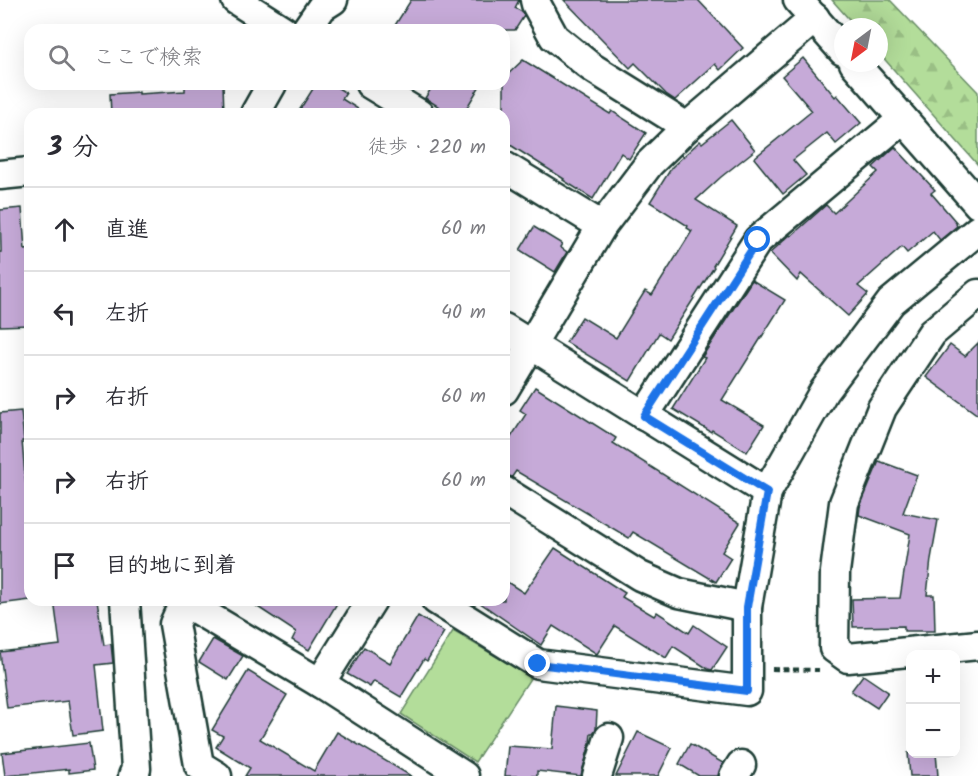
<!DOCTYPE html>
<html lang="ja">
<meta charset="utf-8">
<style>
:root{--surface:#fff;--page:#f7f7f7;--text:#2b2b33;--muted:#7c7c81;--line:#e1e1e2}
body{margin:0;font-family:Kalam,"Klee One",sans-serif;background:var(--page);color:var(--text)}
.controls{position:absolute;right:18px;bottom:18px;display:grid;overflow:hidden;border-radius:12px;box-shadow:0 6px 24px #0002}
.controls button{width:54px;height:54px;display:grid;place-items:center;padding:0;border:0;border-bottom:2px solid var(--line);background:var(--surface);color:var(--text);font:30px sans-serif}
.compass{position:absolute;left:834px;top:18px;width:54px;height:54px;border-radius:50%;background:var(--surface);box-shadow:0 6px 24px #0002;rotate:212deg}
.stop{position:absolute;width:18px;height:18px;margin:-14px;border:4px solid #1a73e8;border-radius:50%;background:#fff}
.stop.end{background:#1a73e8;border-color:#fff;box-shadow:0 2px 6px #0008}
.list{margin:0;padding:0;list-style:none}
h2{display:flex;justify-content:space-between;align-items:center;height:78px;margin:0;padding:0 24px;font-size:26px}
h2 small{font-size:20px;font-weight:400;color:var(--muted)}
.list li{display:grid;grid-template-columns:39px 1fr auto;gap:18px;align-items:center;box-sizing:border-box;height:84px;padding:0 24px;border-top:2px solid var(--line)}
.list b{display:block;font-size:22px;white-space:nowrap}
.list em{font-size:20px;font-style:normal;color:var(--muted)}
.icon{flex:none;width:33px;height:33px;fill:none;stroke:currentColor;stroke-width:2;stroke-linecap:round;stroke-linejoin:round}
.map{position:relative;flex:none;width:978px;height:776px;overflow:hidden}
.search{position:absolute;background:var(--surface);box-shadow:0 6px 24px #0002;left:24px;top:24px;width:486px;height:66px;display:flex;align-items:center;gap:15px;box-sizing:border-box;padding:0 21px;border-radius:18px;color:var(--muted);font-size:22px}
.panel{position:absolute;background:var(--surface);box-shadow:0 6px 24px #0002;left:24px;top:108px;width:486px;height:498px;border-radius:18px}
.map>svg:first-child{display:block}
.forest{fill:url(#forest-firs);stroke:#698d67;stroke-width:1.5}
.green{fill:#b3dd9a;stroke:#698d67;stroke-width:1.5}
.building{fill:#c6aad8;stroke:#1f3d34;stroke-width:1.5}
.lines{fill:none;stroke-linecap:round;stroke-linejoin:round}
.minor-casing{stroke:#1f3d34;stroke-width:33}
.path{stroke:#1f3d34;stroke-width:4;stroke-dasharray:6 4.5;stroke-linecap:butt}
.minor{stroke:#fff;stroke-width:28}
.route{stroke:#1a73e8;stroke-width:8}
</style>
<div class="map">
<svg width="978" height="776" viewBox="0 0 978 776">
<defs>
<pattern id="forest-firs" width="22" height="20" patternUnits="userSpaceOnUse" patternTransform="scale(1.5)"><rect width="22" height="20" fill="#b3dd9a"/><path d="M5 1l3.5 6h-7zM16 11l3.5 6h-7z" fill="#9abf85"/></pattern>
</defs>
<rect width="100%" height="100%" fill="#fff"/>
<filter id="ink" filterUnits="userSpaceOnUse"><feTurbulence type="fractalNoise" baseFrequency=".0167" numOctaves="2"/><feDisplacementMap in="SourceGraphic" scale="12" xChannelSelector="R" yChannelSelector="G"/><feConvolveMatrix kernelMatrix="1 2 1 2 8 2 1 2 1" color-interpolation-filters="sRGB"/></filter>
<g filter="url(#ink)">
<path class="forest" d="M832,0h58l88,92v73l-99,-112v-26h-23z"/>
<path class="green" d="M453,631l78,46 -56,85 -74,-48z"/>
<g class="building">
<path d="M411,0h108l-4,8 7,4 2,4 -9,14h-123z"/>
<path d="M564,0h134l45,48 -23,22 -5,-6 -40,36 -9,-6 -31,-31 -5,5z"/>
<path d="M803,58l32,39 2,-2 24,28 -25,21 -9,-11 -34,27 13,15 -23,19 -29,-36 58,-47 -30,-35z"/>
<path d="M523,60l87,54 2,-3 34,22 -17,26 -8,-6 -28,46 -30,-19 1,-1 -60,-38v-63z"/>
<path d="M185,84h38l1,30h-113l-1,-20 29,-2v2l46,-3z"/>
<path d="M316,84h16l14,9 -4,6 24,15h-69z"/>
<path d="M434,84h47l-18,30h-13l-25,-16z"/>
<path d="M731,120l24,30 -34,27 -25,23 41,26 -24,40 1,1 -46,72 -9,-6 -29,48 -64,-39 16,-25 34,21 29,-47 7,4 40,-64 -5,-3 1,-2 -38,-24 22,-35 28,-26 2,2z"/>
<path d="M895,147l40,43 -4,3 26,30 -1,1 1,2 -17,14 -7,-9 -26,22 -5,-6 -44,39 10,8 -20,22 -47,-42 -4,7 -27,-28 20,-18 1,1 35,-31 8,8 44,-41 -5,-5z"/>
<path d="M22,208l3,42 5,-1v76l-30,1v-74h1l-1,-42z"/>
<path d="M534,227l28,17 -2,3 7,5 -12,20 -35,-22z"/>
<path d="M752,280l33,20 -63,100 42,25 -17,27 -35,-22 -1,2 -38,-23 32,-51 -3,-1z"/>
<path d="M978,343v72l-52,-38 24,-32 15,11z"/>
<path d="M535,387l81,51 -3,5 127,80 -18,29 9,6 -15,24 -83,-50 -4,6 -113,-67 -4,6 -8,-2v-27l22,-34 -6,-4z"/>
<path d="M21,411l3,30h-2l8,92 -5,1 2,18 -2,1 5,47 -30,4v-191z"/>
<path d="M879,461l38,14 -14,38 35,7 -7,39 -4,36h7l1,36h-31v-5l-51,1 -1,-28 48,-1 10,-64 -51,-19 1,-8z"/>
<path d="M555,548l70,45 -3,4 32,19 3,-4 32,21 5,-8 33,22 -15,23 -4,-1 -35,-23 -7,12 -51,-32 -18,28 -44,-28 -12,19 -65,-45h28v-20l20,13z"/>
<path d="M54,600h43l7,45 7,-1 2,19 -17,2 7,66 -30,4 -5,-34 -61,7 -7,-56 60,-7z"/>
<path d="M247,600h92l-30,50 -17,-10 4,-8z"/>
<path d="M418,616l26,16 -17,29 -3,-2 -23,38 -27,-16 -4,6 -23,-13 17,-27 26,16z"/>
<path d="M213,639l30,17 -15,24 -29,-18z"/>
<path d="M248,671l39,24 -27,44 54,32 23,-39 74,44h-166l5,-8 -34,-21 7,-11 -11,-6z"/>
<path d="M863,675l25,17 -11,16 -26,-17z"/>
<path d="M556,706l41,5 -1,18 -3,4h-2l-1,10 -9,33 -44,-5v5h-32l3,-30 44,3z"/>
<path d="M638,732l34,16 -14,28h-42z"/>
<path d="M89,743l4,27 -24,3v-4l-64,7 -3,-23z"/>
<path d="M690,744l33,19 -5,13h-19l-20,-12z"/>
<path d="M908,753h28l2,23h-28z"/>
</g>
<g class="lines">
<defs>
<g id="minor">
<path d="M236,0l47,30"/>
<path d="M535,0l1,4 18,33 37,30 96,60"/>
<path d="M798,0l45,51"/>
<path d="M306,30l16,-23 11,-7"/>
<path d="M854,63l124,141"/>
<path d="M370,84l49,30"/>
<path d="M255,114l17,-30"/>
<path d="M504,166l98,60"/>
<path d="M0,175l30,-3"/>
<path d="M978,294l-46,39 -50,75 -38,95 -9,69 -1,76 14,10 130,-13"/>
<path d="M504,328l263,164"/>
<path d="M504,390l98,-164 47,-62 38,-37 128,-109"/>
<path d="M644,416l114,-176 145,-121"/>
<path d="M504,491l136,85 39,17 68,14"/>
<path d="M125,600l11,169 -3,7"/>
<path d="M372,600l-52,83 144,93"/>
<path d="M436,600l102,64 209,27v-84l20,-115 57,-101 67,-89 87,-72"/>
<path d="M217,776l-18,-11 -25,-141 10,-22 136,81"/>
<path d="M597,776l12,-38"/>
<path d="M734,776l7,-11"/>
</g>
</defs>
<use href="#minor" class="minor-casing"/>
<path class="path" d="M772,669l47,1"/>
<use href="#minor" class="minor"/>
</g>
</g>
<g class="lines" filter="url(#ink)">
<path class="route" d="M538,664l209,27v-84l20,-115 -123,-76 114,-176"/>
</g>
</svg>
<div class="controls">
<button>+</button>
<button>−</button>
</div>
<svg class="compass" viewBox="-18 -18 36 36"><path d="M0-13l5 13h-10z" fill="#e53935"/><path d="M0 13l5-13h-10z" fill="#7c7c81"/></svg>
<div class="stop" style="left:758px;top:240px"></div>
<div class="stop end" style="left:538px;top:664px"></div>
<div class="search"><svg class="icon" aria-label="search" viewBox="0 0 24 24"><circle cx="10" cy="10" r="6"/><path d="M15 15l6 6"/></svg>ここで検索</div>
<section class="panel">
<h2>3 分<small>徒歩 · 220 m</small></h2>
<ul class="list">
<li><svg class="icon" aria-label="ahead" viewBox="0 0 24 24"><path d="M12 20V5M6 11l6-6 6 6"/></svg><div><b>直進</b></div><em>60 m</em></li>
<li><svg class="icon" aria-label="left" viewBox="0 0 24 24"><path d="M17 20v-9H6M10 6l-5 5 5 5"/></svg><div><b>左折</b></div><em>40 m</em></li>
<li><svg class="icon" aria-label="right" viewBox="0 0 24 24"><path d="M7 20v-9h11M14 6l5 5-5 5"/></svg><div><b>右折</b></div><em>60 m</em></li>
<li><svg class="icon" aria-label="right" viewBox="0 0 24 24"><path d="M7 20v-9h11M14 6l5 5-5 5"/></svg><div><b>右折</b></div><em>60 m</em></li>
<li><svg class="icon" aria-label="arrive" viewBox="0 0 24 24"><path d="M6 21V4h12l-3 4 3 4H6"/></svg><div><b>目的地に到着</b></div></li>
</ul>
</section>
</div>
